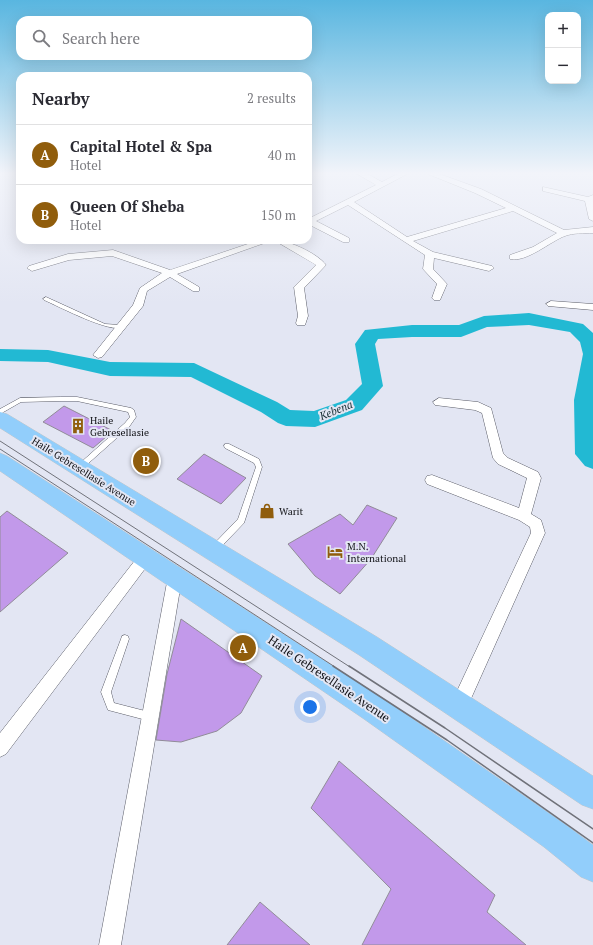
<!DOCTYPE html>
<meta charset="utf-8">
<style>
:root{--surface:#fff;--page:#f7f7f7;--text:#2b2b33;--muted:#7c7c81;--line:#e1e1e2;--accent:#905d0c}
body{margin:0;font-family:"PT Serif",serif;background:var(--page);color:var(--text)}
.controls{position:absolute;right:12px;top:12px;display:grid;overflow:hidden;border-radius:8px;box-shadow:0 4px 16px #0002}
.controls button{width:36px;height:36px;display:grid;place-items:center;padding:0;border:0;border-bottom:1px solid var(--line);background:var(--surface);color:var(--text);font:20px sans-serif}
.you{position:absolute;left:310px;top:707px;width:14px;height:14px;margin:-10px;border:3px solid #fff;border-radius:50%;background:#1a73e8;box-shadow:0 0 0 6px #1a73e833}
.badge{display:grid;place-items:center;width:26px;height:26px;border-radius:50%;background:var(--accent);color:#fff;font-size:13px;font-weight:700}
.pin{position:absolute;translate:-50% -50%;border:2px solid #fff;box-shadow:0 1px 4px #0006}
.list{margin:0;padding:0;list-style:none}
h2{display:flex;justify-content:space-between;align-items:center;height:52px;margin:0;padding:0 16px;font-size:17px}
h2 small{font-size:13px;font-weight:400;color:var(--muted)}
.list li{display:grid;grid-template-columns:26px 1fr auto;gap:12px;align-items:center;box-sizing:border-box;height:60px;padding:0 16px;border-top:1px solid var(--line)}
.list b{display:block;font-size:15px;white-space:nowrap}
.list p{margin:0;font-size:13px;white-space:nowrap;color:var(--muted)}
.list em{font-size:13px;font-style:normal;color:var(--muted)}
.icon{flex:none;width:22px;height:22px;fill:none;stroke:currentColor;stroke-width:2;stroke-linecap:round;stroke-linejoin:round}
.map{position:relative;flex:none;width:593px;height:945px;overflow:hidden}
.search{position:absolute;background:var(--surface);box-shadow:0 4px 16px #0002;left:16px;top:16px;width:296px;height:44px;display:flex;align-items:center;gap:10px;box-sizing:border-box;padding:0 14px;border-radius:12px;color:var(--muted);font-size:15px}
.panel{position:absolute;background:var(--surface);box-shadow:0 4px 16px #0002;left:16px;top:72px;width:296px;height:172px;border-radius:12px}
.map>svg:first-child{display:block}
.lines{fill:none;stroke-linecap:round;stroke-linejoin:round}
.river{fill:#22b9d3;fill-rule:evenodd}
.building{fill:#c299ea;stroke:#918c98}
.service-casing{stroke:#5b5d68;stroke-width:1}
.minor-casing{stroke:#5b5d68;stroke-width:1}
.primary-casing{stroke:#c6c6c7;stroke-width:1}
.service{fill:#fff;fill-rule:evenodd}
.minor{fill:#fff;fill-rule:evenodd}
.primary{fill:#92cefb;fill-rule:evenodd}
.tram-far1{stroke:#70727a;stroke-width:1}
.tram{stroke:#70727a;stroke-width:1.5}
.labels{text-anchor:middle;stroke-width:4;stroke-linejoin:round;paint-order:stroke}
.poi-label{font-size:10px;fill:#101115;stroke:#e3e6f3;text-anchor:start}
.street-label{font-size:10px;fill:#101115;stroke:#e3e6f3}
.water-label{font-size:11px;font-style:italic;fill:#193035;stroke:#e3e6f3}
.near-street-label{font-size:12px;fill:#101115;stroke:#e3e6f3}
</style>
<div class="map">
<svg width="593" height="945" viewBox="0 0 593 945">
<rect width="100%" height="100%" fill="#e3e6f3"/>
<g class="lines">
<path class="river" d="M529,313l54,11 10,9v136l-8,-3 -10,-12 -1,-54 9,-46 -3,-12 -10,-10 -41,-7 -42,2 -26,10h-49l-34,2 -3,5 8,42 -21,24 -47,17 -29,-1 -8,-3 -17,-11 -70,-35 -81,-1 -62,-14 -48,-1v-12l48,1 62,12 84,1 83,39 13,8 24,1 32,-11 16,-16 -7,-40 10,-14 47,-5h47l25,-9z"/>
</g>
<g class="building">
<path d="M64,406l49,25 -20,17 -50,-26z"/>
<path d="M204,454l42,24 -25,26 -44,-25z"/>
<path d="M367,505l30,13 -26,41 -31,35 -25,-18 -27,-32 52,-30 13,11z"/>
<path d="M7,511l61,42 -68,59v-95z"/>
<path d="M181,619l81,57 -21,37 -24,18 -36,11 -25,-2 11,-66z"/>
<path d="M339,761l156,134 -8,17 39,33h-164l29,-56 -80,-81z"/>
<path d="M260,902l50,43h-83z"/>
</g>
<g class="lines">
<defs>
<g id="service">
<path d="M46,297l59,27 15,1 3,2c-12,7 -65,-21 -79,-27l-1,-1z"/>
<path d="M61,397h16l54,11 3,2 2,7 -7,10 -47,42 -2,1 -3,-3 1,-2 47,-42 5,-6 -2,-5 -51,-11h-16l-40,1 -21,12v-5l20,-11z"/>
<path d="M225,444h4l30,15 3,8 -18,56 -26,27 -3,1 -3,-1 -1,-2 1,-2 26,-27 18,-52 -2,-4 -29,-15 -1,-2z"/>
<path d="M125,635l3,1 1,3 -18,53 3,11 39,10 2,3 -2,3 -3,2 -42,-11 -7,-18 20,-53 1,-3z"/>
</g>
<g id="minor">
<path d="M354,172h10l18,10 19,-10h10l-57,30 53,35 99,-29 -31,-15 -52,-21h11l47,17 83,41 29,-3v6c-9,0 -20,0 -28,3 -14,5 -39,27 -55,23v-4l23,-8 24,-14 -44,-22 -100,30 20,11 59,14 2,2 -5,3 -55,-13 -1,11 14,15 -7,16h-6l-2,-2 5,-14 -14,-15 2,-14 -77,-50 -32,16 33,17v4h-6l-35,-18v-5l68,-34z"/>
<path d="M543,187l45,10 5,-2v26l-4,-2 -4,-18 -42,-10z"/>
<path d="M260,240h13l-96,34 22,13v4h-6l-23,-14 -23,14 -4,15 -41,51 -4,1 -5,-3 40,-50 7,-17 22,-15 -50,-17 -43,4 -37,11 -5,-3 2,-2 39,-12 45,-4 57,20z"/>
<path d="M274,240c14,0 43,13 52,25l-22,23 4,28 -3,9h-8l-1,-2 2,-7 -4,-29 22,-22z"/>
<path d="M551,301l42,3v6l-45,-4 -2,-2z"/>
<path d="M439,398l39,4 13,6 12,45 5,5 30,14 3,6 -10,36 10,6 4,13 -80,179 -6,3 -6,-3 -3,-6 81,-173 -1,-6 -11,-7 -92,-36 -2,-4 2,-4 5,-1 87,33 8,-30 -29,-14 -5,-6 -11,-45 -7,-3 -40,-5 -2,-3z"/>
<path d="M145,552l5,2 2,4 -2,4 -144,192 -6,3v-24l140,-179z"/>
<path d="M175,570l5,2 2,5 -61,368h-22l69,-368 2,-5z"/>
</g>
<g id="primary">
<path d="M0,412l7,2 370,223 216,139v33l-11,-4 -223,-150 -359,-227z"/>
<path d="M0,453l7,3 377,243 182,126 27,20v37l-12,-5 -37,-30 -180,-128 -364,-248z"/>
</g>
</defs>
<use href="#service" class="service-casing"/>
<use href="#minor" class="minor-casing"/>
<use href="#primary" class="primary-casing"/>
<use href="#service" class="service"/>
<use href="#minor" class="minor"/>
<use href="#primary" class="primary"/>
<g class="tram-far1">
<path d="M0,441l350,226"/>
<path d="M0,449l335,218"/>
</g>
<g class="tram">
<path d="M333,666l114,74 146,103"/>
<path d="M349,666l96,62 148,101"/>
</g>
</g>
<linearGradient id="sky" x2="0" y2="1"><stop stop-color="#59b6e0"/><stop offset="0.57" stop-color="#f2f4fa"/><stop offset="1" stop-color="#f2f4fa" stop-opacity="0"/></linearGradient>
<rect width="593" height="304" fill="url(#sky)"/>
<defs>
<symbol id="building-bare" viewBox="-9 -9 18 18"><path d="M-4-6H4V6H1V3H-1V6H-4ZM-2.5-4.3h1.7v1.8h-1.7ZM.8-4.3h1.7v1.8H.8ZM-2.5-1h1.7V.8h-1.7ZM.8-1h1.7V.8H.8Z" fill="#905d0c" stroke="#e3e6f3" stroke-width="2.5" paint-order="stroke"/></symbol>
<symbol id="shop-bare" viewBox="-9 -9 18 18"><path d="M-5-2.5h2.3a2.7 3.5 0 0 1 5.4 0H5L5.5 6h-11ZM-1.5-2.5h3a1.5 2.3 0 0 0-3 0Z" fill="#905d0c" stroke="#e3e6f3" stroke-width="2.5" paint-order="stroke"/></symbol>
<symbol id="hotel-bare" viewBox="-9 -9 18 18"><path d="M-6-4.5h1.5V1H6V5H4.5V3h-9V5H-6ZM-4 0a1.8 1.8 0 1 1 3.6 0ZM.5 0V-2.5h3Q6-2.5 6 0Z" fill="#905d0c" stroke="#e3e6f3" stroke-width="2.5" paint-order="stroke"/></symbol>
</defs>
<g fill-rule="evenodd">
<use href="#building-bare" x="67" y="415" width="22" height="22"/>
<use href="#shop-bare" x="256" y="500" width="22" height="22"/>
<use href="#hotel-bare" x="324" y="541" width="22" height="22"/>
</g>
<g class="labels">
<g class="poi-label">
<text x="90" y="424">Haile<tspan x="90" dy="12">Gebresellasie</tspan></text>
<text x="279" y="515">Warit</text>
<text x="347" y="550">M.N.<tspan x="347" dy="12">International</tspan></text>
</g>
<g class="street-label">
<text transform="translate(84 471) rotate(32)" y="4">Haile Gebresellasie Avenue</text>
</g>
<g class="water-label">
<text transform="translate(336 410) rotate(-22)" y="4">Kebena</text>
</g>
<g class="near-street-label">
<text transform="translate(329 679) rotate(34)" y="4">Haile Gebresellasie Avenue</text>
</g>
</g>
</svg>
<div class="controls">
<button>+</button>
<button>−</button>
</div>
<div class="you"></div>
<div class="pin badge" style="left:243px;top:648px">A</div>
<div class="pin badge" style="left:146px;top:461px">B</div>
<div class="search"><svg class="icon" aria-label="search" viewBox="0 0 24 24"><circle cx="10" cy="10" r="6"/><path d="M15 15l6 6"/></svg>Search here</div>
<section class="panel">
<h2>Nearby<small>2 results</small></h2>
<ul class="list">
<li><span class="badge">A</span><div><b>Capital Hotel &amp; Spa</b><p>Hotel</p></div><em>40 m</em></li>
<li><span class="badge">B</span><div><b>Queen Of Sheba</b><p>Hotel</p></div><em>150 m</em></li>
</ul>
</section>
</div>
